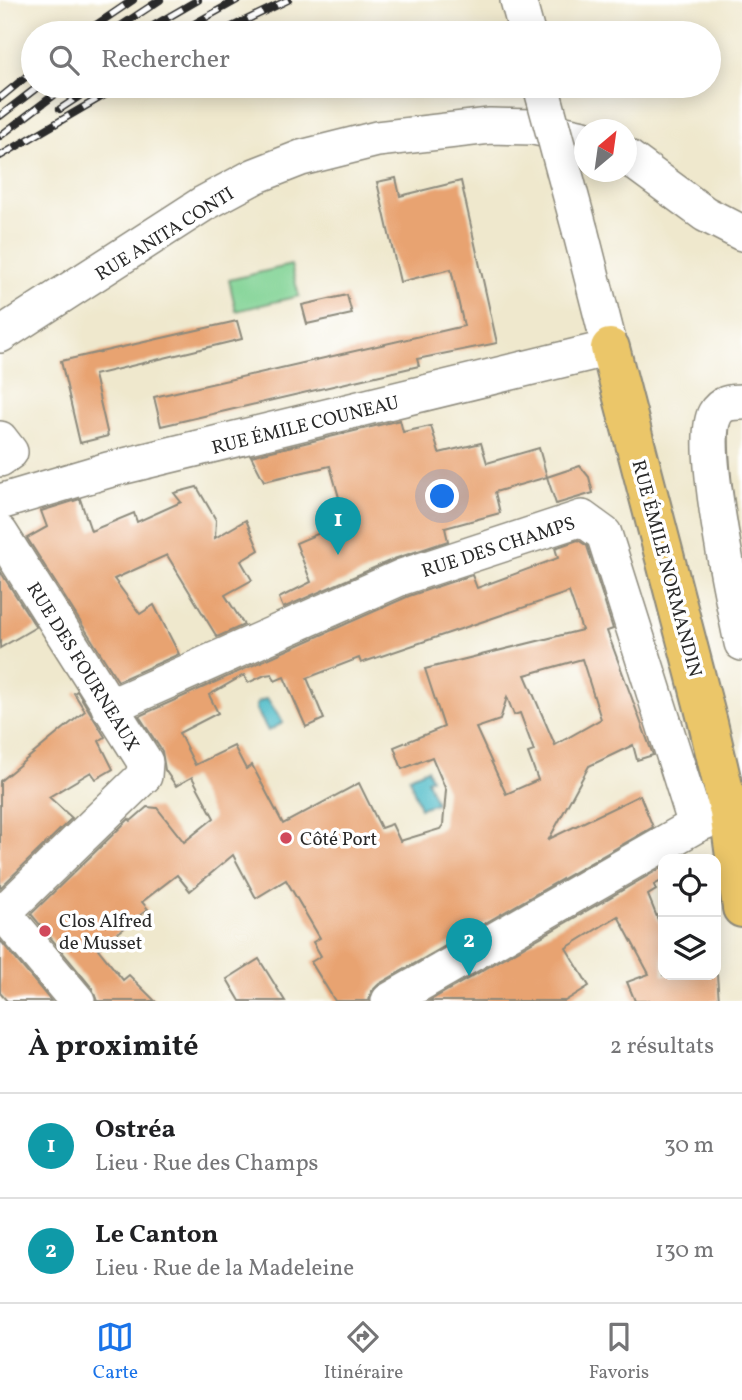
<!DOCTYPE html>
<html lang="fr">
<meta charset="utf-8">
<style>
:root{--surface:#fff;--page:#f6f6f6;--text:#202124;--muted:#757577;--line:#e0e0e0;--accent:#1a73e8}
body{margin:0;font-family:Vollkorn,serif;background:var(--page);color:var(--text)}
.controls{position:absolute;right:21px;bottom:21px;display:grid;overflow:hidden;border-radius:14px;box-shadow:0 4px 18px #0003}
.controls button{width:63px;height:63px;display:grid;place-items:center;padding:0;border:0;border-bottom:2px solid var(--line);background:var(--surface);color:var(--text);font:35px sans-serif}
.compass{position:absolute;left:574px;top:119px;width:63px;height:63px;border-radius:50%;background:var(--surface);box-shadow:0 4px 18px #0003;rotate:29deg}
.you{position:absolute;left:443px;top:497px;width:24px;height:24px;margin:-18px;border:5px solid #fff;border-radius:50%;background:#1a73e8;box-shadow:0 0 0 10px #1a73e833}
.badge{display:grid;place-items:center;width:46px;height:46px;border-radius:50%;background:var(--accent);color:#fff;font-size:23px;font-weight:700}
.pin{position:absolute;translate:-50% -58px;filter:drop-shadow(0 2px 4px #0008)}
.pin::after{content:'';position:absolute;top:37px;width:24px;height:21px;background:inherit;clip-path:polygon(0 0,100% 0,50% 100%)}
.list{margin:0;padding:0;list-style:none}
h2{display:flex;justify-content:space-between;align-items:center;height:91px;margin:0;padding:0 28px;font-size:30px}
h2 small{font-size:23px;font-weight:400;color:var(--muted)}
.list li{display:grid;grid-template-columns:46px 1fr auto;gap:21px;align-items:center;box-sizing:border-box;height:105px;padding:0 28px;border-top:2px solid var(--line)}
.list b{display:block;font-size:26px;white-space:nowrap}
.list p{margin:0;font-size:23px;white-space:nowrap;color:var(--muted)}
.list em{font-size:23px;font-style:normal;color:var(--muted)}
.icon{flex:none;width:38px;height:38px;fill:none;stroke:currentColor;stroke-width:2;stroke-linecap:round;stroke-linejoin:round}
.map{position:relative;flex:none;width:742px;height:1001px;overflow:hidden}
.search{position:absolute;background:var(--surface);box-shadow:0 4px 18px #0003;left:21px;right:21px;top:21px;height:77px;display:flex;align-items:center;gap:18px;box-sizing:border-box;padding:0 24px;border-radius:38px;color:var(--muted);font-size:26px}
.sheet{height:301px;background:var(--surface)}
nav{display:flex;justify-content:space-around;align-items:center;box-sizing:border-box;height:98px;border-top:2px solid var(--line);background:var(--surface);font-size:19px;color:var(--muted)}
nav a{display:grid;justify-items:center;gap:4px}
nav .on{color:var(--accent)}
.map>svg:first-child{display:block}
.green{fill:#81d394;stroke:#567f60;stroke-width:2}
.water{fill:#4ebbc7;stroke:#3c7379;stroke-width:2}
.building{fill:#e8a371;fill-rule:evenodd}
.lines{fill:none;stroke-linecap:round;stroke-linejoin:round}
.minor-casing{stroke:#8d8a7c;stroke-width:38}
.major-casing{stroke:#8d8a7c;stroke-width:42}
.minor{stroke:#fff;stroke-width:35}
.major{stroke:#ebc669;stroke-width:38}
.rail-casing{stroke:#2b2b2b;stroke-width:8}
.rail{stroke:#fff;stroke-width:5;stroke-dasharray:16;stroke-linecap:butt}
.minor-bridge-casing{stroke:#8d8a7c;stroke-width:38;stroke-linecap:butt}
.minor-bridge{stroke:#fff;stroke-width:35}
.poi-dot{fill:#d1495b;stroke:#fff;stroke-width:2.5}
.labels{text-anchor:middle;stroke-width:7;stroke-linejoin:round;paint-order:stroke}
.street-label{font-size:19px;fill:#2b2b2b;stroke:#fff}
.poi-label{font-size:19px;fill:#2b2b2b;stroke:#fff;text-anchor:start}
</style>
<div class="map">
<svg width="742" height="1001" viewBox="0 0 742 1001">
<rect width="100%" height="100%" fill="#fff"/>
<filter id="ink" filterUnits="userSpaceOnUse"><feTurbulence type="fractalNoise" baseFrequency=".0143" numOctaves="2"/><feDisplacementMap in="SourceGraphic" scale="14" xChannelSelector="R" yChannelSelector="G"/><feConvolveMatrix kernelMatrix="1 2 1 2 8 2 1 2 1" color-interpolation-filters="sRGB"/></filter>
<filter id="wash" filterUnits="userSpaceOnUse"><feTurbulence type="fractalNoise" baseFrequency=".00686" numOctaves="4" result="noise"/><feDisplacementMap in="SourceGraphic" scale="28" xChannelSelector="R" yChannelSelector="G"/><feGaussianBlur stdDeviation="1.57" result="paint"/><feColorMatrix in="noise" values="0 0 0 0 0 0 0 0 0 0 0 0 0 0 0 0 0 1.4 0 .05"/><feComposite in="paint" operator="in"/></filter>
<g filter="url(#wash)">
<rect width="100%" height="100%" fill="#efe8cd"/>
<path class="green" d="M291,265l8,31 -63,15 -7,-31z"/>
<g class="water">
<path d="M267,698l16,25 -15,8 -12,-22 1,-6z"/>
<path d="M427,769l4,9 -4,2 9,23 -16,5 -11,-31z"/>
</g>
<g id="blocks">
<g class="building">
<path d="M396,178l4,18 61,-15 36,162 -80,16 2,7 -258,60 -7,-29 310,-71 -13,-57 -51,13 -23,-100z"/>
<path d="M347,295l5,19 -45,10 -5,-19z"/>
<path d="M237,321l5,18 -148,36 14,61 -28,7 -19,-82z"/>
<path d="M400,420l3,12 28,-6 8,27 42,-10 6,20 52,-15 8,29 -52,15 5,21 -55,15 3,13 -54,18 -111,49 -4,-10 32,-16 -15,-39 50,-21 -16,-56 -66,15 -13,-25z"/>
<path d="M580,466l9,11 4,16 -37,11 -9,-27z"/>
<path d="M197,487l19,33 -1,18 31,-18 13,30 -18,11 11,19 -27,15 19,30 -27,12 -50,-82 -53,24 26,35 14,-9 25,49 -61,27 -91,-143 20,-11 -6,-16 39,-12 11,32 43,-18 3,9 44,-20 -7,-9z"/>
<path d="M578,540l9,6 26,83 -6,2 46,124 -16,5 -4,-15 -44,21 -40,73 91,-44 13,32 -274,157 -8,8 -2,9h-34l-24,-39 10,-6 -8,-14 7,-4 -34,-58 -30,18 -23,-43 -43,36 -13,-16 -35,27 6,7 -50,40 25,31 6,-5 26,26h-58l-5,-13 -61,-74 98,-95 2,2 16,-14 10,1 27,34 30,-24 -22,-41 -16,9 -11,-16 -3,-19 -23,-35 270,-120 63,-21 5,13 81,-30 -3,-10zM569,592l13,38 -157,39 19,58 -50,20 8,22 30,-12 14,33 -3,35 -3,4 -40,12 -8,-17 -11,4 -22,-45 -76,41 -31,-59 -6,4 -12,-23 -39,19 -16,-32 39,-20 -9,-18 35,-20 4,8 17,-8 7,-1 3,7 9,-4 22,50 18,-8 -17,-41 52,-20 2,5zM582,659l19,60 -46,26 -30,-70zM507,697l7,18 6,-2 14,38 -6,2 10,27 -32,14 -30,-66 24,-8z"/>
<path d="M0,571l36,56 -36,21z"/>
<path d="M77,691l28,46 -6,4 14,28 -17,10 -5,-7 -42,25 23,21 -72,70v-107l85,-70 -11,-18z"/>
<path d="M663,867v13l-9,5 2,5 -8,5 15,37v43h54l2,26h-84l-8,-19 22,-8 -31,-58 -52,32 23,38 -24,15h-136z"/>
<path d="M0,940l51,61h-44l-7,-8z"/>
<path d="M259,959l26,42h-45l-13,-22z"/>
</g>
</g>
</g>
<g filter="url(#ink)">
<use href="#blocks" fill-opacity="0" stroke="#8d8a7c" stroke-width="2"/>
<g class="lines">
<defs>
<g id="minor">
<path d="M518,0l9,33"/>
<path d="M626,156l79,58 37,19"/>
<path d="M0,335l203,-131 52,-28 46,-18 76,-19 113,-13 43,1 51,11"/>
<path d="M742,402c-12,0 -21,1 -27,12 -16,30 19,190 27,229"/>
<path d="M0,439l10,13 -10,7"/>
<path d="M0,502l108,-32 502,-122 -30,-118"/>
<path d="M0,533l145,229 -1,14 -144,140"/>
<path d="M109,707l293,-130 180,-59 22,16 92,291"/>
<path d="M0,909l77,92"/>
<path d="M389,1001l307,-176 20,-8"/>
</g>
<path id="major" d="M610,348l98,375 21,89 13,96"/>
</defs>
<use href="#minor" class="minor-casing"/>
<use href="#major" class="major-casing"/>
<use href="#minor" class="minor"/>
<use href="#major" class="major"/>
<defs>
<g id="rail">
<path d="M84,33l49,-33"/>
<path d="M110,33l50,-33"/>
<path d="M141,33l57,-33"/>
<path d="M178,33l59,-33"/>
<path d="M219,33l69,-33"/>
<path d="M0,98l33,-27"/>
<path d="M60,109l35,-23"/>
<path d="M0,116l39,-30"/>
<path d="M0,136l66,-50"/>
<path d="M0,156l120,-70"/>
</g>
</defs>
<use href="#rail" class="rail-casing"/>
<use href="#rail" class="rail"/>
<defs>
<path id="minor-bridge" d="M541,86l39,144"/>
</defs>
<use href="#minor-bridge" class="minor-bridge-casing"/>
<use href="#minor-bridge" class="minor-bridge"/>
</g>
</g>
<g class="poi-dot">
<circle cx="286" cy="838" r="7"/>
<circle cx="45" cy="931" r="7"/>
</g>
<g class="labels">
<g class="street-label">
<text transform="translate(164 233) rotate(-32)" y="7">RUE ANITA CONTI</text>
<text transform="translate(305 424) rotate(-14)" y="7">RUE ÉMILE COUNEAU</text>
<text transform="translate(498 546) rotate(-18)" y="7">RUE DES CHAMPS</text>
<text transform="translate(668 568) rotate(75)" y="7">RUE ÉMILE NORMANDIN</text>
<text transform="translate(84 666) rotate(58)" y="7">RUE DES FOURNEAUX</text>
</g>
<g class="poi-label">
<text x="300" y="845">Côté Port</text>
<text x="59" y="927">Clos Alfred<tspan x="59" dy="22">de Musset</tspan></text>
</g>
</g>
</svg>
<div class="controls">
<button><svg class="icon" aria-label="locate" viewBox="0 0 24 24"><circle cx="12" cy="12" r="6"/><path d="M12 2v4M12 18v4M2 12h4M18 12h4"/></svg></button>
<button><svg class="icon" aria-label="layers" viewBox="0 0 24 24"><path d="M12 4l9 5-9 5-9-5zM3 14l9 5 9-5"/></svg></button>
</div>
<svg class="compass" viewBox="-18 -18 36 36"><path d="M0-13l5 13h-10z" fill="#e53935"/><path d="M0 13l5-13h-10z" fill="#757577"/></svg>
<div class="you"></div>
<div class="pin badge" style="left:338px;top:555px;background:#0f9aa8">1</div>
<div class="pin badge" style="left:469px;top:976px;background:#0f9aa8">2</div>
<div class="search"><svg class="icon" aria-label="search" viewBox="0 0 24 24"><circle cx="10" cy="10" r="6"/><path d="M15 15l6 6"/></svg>Rechercher</div>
</div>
<section class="sheet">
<h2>À proximité<small>2 résultats</small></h2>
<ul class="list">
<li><span class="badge" style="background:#0f9aa8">1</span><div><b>Ostréa</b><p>Lieu · Rue des Champs</p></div><em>30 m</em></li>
<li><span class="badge" style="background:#0f9aa8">2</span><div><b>Le Canton</b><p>Lieu · Rue de la Madeleine</p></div><em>130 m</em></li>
</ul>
</section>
<nav>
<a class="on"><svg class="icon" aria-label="map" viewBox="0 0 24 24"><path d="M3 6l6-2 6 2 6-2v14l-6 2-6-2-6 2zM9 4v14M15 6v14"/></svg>Carte</a>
<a><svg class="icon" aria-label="directions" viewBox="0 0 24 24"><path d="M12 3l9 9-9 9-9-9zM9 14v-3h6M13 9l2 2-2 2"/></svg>Itinéraire</a>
<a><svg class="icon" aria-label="saved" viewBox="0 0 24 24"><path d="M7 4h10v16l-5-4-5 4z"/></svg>Favoris</a>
</nav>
